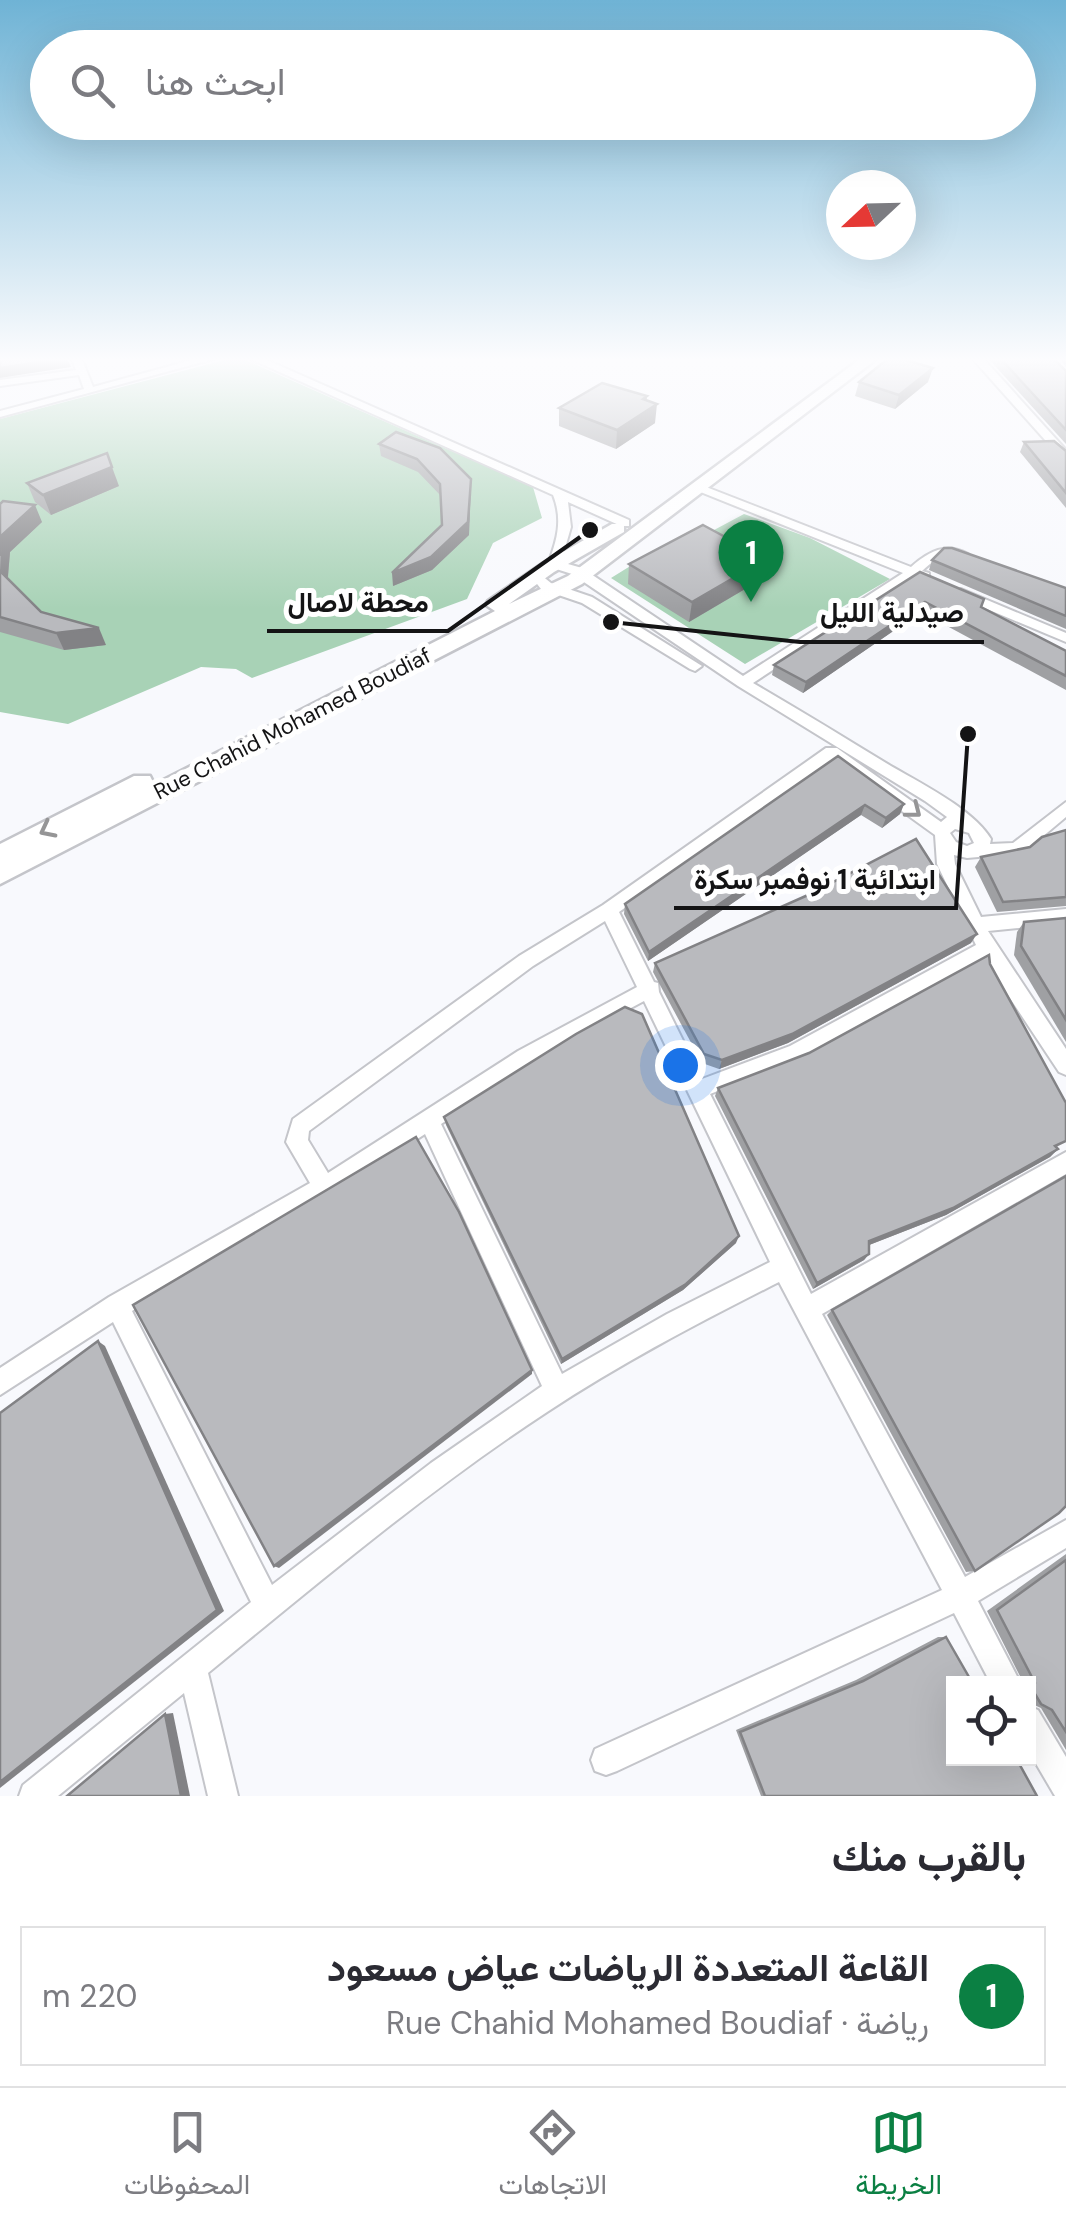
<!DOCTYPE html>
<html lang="ar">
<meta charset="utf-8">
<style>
:root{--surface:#fff;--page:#f7f7f7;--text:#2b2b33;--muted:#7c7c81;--line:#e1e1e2;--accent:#0b8043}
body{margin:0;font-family:"DM Sans",Vazirmatn,sans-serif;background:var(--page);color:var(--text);direction:rtl}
.controls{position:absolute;right:30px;bottom:30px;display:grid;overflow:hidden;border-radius:0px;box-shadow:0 10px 40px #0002}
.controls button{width:90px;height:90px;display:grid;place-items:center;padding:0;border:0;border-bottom:2px solid var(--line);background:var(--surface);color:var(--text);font:50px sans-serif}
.compass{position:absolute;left:826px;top:170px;width:90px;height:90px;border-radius:50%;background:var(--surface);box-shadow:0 10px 40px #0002;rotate:248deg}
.you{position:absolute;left:680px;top:1065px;width:35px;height:35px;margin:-25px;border:8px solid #fff;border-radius:50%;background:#1a73e8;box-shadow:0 0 0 15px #1a73e833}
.badge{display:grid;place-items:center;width:65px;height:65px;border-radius:50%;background:var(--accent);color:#fff;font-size:32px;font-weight:700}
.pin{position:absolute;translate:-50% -82px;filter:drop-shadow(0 2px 5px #0008)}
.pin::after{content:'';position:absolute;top:52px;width:35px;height:30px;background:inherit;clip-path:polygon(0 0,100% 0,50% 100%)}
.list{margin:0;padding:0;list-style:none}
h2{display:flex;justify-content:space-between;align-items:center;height:130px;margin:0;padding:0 40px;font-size:42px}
h2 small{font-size:32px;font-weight:400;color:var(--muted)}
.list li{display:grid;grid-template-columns:65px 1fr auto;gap:30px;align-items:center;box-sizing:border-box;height:140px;margin:0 20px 20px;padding:0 20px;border:2px solid var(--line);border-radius:0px}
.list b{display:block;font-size:38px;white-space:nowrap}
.list p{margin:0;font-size:32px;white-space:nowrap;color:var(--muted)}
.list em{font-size:32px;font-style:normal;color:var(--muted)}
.icon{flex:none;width:55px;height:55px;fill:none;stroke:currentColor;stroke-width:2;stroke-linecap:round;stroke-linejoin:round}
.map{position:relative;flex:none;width:1066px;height:1796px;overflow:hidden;direction:ltr}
.search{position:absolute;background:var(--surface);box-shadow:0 10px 40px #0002;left:30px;right:30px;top:30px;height:110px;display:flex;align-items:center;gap:25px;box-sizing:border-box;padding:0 35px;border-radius:55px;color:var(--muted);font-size:38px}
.sheet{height:290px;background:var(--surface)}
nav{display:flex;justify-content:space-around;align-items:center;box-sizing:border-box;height:140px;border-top:2px solid var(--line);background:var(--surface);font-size:28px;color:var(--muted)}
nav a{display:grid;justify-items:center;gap:5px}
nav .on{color:var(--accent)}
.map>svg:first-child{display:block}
.green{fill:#a8d2b6}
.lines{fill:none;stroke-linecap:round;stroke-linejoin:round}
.minor-casing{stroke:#c4c5ca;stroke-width:4}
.secondary-casing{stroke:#c4c5ca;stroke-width:5}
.minor{fill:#fff;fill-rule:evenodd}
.secondary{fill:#fff;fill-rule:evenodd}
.wall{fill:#9fa0a3}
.shaded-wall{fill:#828285}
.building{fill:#b9babe;stroke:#828285;stroke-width:2.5}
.oneway{stroke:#959596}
.labels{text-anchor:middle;stroke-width:10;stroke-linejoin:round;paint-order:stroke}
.far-street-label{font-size:22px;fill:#141415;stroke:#fff}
.leader{fill:none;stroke:#141415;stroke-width:4}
.callout-dot{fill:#141415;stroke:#fff;stroke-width:4}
.callout-label{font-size:28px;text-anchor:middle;font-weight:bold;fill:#141415;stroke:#fff;stroke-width:10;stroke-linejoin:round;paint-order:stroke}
</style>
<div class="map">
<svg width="1066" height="1796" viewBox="0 0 1066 1796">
<rect width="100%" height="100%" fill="#f8f9fd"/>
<g class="green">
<path d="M232,358l11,1 290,128 9,31 -49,25 -26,56 -215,79 -16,-9 -35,-2 -133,57 -68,-12v-293z"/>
<path d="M744,514l66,24 80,41 -145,85 -134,-86 50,-31 12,5z"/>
</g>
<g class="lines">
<defs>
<g id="minor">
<path d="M71,357h10l12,30 110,-30h18l-221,60v-6l84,-22 -5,-14 -79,11v-6l76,-10z"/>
<path d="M246,357h14l369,163v6h-8l-53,-24 3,25 -10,35 21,6 161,108 160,-103 -210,-84v-4h8l210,82c18,-16 35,-25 57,-13l-6,4c-18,-5 -27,1 -40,13l7,2v6l-15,-2 -161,106c45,26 89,53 133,80 32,19 86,45 105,76l-1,5 23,-1 53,-41v15l-43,36 -56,5 -13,-3 1,9 26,53 85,-8v14l-78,8 78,118v26l-7,-3 -75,-113 -180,99 -94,36 101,200 255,-142v22l-244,140 143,263 101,-57v28l-88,53 43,83h-30l-37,-71 -337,158 -11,4 -11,-4 -4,-11 4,-11 347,-159 -163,-308c-79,40 -158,81 -232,130 -119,78 -229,171 -339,261l30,123h-30l-24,-103 -126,103h-39l4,-11 228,-183 -138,-280 -113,73v-27l109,-71 201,-114 -24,-41 7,-23 226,-163 84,-51 223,-157h11l104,74 6,-5 -22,-16 -187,-115 -166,-112 -22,-7 -2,-3c9,-24 15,-44 5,-69zM831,760l104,75 2,29 39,81 -186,101 -88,33 -43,-87 -1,-9 -4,-1 -35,-70zM955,829l14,4 5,10 -7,3 -11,-4 -6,-9zM605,921l32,66 -119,64 -190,122 -20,-33 1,-9 224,-165zM644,1001l126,261 -103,52 -105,60 -121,-250 132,-85zM425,1134l117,252 -111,77 -159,122 -140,-274 202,-118z"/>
<path d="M971,357h11l84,93v10l-4,-1z"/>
<path d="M536,571l15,12 41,14 110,69 -7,5 -5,-2 -108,-66 -41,-14 -11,-14z"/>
<path d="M961,589l105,44v9l-110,-46 -2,-3z"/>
<path d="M1028,1706l10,4 28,47v39h-11l-27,-46z"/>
</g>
<path id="secondary" d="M863,357h16l-297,227 -582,300v-40l134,-68h16l3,6 -3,5 345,-176 -9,-6 2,-4 54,-37 70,-40h12v8l-70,40 -45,32 59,-28z"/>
</defs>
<use href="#minor" class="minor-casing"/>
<use href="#secondary" class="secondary-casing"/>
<use href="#minor" class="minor"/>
<use href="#secondary" class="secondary"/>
</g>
<g class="wall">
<path d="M987,357h65l14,14v73z"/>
<path d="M1058,357h8v10z"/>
<path d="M859,382h69l-33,27 -40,-13z"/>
<path d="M647,401l8,22 -39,26 -57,-23v-18z"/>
<path d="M1024,442l42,9v57l-46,-56z"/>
<path d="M379,444l92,35 -2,56 -37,35 -39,16 49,-61 -1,-29 -23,-24 -37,-16z"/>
<path d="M27,483l92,3 -68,29 -16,-13z"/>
<path d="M0,504l42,18 -32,30 -2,26 33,34 65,33 -42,5 -64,-18z"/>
<path d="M932,560l134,28v41l-137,-59z"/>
<path d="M629,564l133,15 -73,43 -61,-38z"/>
<path d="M920,572l61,35 85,44v39l-145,-78 -118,81 -31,-18 2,-10z"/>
<path d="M838,756l66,48 -4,10 -18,14 -21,-13 -213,146 -24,-47 1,-10z"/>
<path d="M1066,830v76l-69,6 -22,-45 6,-10 49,-10z"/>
<path d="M808,895l163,48 -183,100 -69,26 -17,-6 -49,-91 2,-9z"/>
<path d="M1066,918v124l-52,-87 3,-23 7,-10z"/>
<path d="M990,964l68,185 -8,8 -104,58 -77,30v9l-5,6 -51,29 -98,-193 3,-8 91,-35z"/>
<path d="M444,1117l292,126 -53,47 -122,74 -115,-239z"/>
<path d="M832,1310l143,261 -9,1 -139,-257z"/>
<path d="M1066,1554v196l-25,-42 -11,-5 -2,-3v-16h-4l-37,-73z"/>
<path d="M938,1637h8l91,159h-276l-25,-66 120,-50z"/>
</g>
<g class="shaded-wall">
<path d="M67,358l4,9 -71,11v-10z"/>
<path d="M933,368l-5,14 -33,27 4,-14z"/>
<path d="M647,396l-1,15 11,-7 -2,19 -39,26 1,-19 26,-31z"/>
<path d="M112,467l7,19 -68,29 -8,-20z"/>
<path d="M471,479l-2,56 -37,35 -39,16 -1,-13 39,-16z"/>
<path d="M35,505l7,17 -32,30 -3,34 -7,-14 2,-37z"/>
<path d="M766,559l-4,20 -73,43 3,-20z"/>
<path d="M925,602l-4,10 -118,81 3,-11z"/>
<path d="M99,628l7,17 -42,5 -8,-17z"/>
<path d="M904,804l-4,10 -18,14 4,-10z"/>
<path d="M865,805l-4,10 -213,146 1,-9z"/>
<path d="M977,934l-6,9 -183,100 -69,26 3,-9z"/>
<path d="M1058,1149l-8,8 -104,58 -82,32 5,-6z"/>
<path d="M739,1236l-3,7 -53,47 -122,74 1,-5z"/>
<path d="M869,1254l-5,6 -51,29 4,-6z"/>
<path d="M98,1341l7,5 119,265 -224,177v-6z"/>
<path d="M532,1370v4l-253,194 -5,-2z"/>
<path d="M173,1713l17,83h-9l-16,-82z"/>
</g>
<g class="building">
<path d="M0,357h67v1l-67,10z"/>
<path d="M890,357h6l37,11 -34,27 -40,-13z"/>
<path d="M999,357h53l14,14v59z"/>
<path d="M602,383l45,13 -4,3 14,5 -40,26 -58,-22z"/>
<path d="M396,432l44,16 31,31 -3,43 -37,35 -39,16 50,-48 -2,-41 -23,-25 -38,-15z"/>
<path d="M1054,441l12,10v42l-42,-51z"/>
<path d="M107,453l5,14 -69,28 -16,-12z"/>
<path d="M3,501l32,4 -33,30 -2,21v-52z"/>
<path d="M703,525l63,34 -74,43 -63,-38z"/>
<path d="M944,548h8l114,40v28l-134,-56z"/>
<path d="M0,571l41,41 58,16 -43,5 -56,-16z"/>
<path d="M920,572l64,27 -3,8 85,44v25l-141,-74 -119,80 -32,-17z"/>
<path d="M838,756l66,48 -18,14 -21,-13 -216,147 -24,-48z"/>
<path d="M1066,830v67l-63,5 -22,-45 49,-10 12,-10z"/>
<path d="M916,839l61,95 -185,100 -70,26 -18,-6 -49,-91 153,-68z"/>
<path d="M1066,918v102l-45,-74 3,-24z"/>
<path d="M989,955l1,9 76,139v38l-11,5 3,3 -105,59 -84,33v13l-52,29 -99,-195 91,-35z"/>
<path d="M625,1007l17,7 97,222 -53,48 -124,75 -118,-242 132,-83z"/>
<path d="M416,1137l43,75 73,158 -258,196 -141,-261z"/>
<path d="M1066,1176v330l-7,7 -84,58 -143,-261z"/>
<path d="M98,1341l119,269 -217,172v-369z"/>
<path d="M1066,1560v172l-14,-22 -11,-6 -9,-15 3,-6 -38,-73z"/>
<path d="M946,1637l27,47h-19v74h62l21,38h-272l-25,-64 123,-51z"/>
<path d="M165,1714l16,82h-114z"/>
</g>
<defs><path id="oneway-chevron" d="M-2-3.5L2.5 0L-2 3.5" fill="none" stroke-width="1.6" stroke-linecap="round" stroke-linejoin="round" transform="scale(2.5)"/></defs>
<g class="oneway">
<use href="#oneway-chevron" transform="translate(914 811) rotate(38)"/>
<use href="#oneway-chevron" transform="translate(47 830) rotate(153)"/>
</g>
<linearGradient id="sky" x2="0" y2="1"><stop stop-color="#6fb3d5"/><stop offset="0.59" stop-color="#fcfcfe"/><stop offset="1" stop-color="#fcfcfe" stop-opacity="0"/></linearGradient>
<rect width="1066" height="609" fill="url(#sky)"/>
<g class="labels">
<g class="far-street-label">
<text transform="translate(292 723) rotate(-27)" y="8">Rue Chahid Mohamed Boudiaf</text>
</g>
</g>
<path class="leader" d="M590 530L448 631H267M611 622L800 642H984M968 734L956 908H674"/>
<g class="callout-dot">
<circle cx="590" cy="530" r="10"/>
<circle cx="611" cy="622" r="10"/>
<circle cx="968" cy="734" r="10"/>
</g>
<g class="callout-label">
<text x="358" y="612">محطة لاصال</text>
<text x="892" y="622">صيدلية الليل</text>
<text x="815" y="889">ابتدائية 1 نوفمبر سكرة</text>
</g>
</svg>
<div class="controls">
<button><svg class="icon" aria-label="locate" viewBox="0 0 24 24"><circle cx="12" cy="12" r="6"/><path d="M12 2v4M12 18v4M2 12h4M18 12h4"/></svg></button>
</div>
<svg class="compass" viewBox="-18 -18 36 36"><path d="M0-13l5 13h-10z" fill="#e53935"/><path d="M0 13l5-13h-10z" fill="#7c7c81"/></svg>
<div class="you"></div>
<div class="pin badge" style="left:751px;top:602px">1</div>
<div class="search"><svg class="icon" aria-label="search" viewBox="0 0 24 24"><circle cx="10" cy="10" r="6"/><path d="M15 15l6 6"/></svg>ابحث هنا</div>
</div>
<section class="sheet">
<h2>بالقرب منك<small></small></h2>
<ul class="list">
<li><span class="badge">1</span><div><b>القاعة المتعددة الرياضات عياض مسعود</b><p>رياضة · Rue Chahid Mohamed Boudiaf</p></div><em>220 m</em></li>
</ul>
</section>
<nav>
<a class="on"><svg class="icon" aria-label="map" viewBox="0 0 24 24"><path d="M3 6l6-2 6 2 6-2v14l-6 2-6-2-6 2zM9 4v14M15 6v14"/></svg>الخريطة</a>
<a><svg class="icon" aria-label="directions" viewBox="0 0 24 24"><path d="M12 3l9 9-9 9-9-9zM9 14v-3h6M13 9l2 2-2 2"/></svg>الاتجاهات</a>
<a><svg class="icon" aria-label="saved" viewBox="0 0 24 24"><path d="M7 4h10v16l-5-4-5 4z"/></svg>المحفوظات</a>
</nav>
